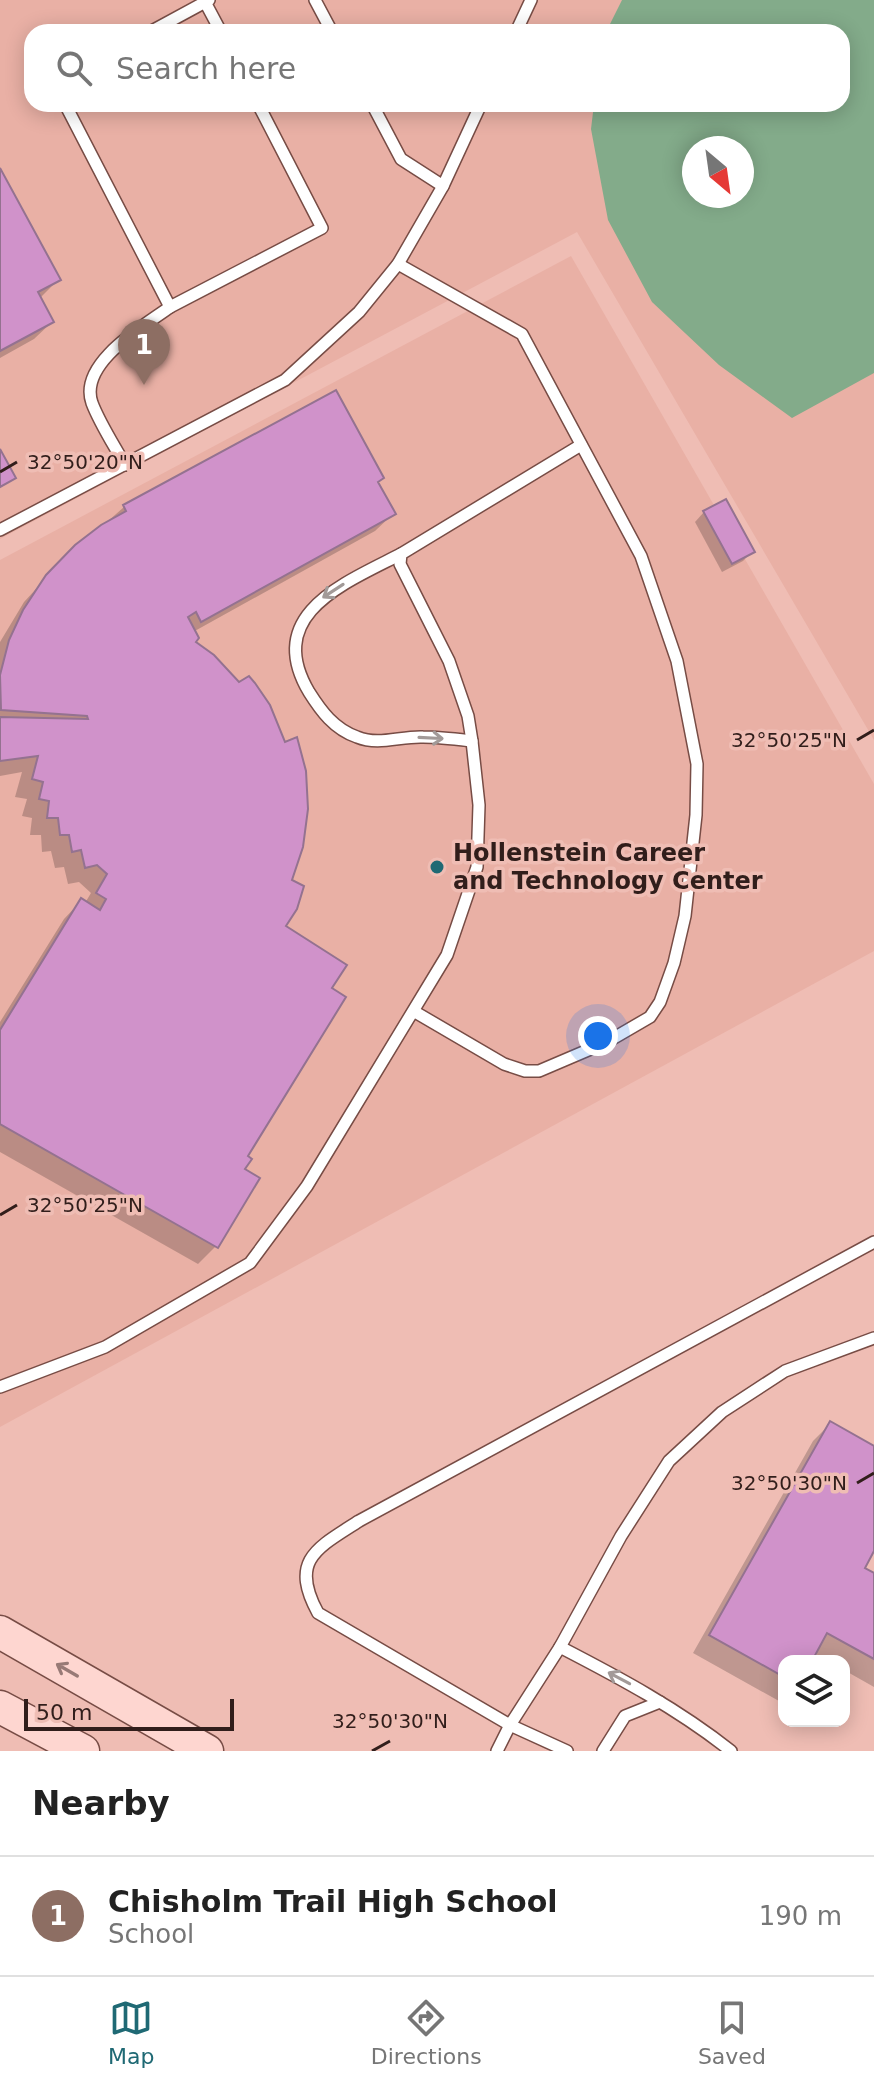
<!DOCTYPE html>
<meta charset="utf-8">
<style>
:root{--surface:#fff;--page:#f2f2f2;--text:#222;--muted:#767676;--line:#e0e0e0;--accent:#1f6974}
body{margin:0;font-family:"DejaVu Sans",sans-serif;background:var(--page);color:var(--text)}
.controls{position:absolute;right:24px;bottom:24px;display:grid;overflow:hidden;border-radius:16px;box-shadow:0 4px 20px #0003}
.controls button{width:72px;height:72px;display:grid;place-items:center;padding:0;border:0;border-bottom:2px solid var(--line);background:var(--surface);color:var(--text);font:40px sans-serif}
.compass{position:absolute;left:682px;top:136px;width:72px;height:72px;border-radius:50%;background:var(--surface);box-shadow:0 4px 20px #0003;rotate:151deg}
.scale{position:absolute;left:24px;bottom:20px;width:210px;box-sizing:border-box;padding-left:8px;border:4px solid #311e1b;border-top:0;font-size:22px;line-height:28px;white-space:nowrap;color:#311e1b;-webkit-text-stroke:6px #efbdb4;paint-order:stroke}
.you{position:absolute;left:598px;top:1036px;width:28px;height:28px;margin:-20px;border:6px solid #fff;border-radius:50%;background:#1a73e8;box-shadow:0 0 0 12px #1a73e833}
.badge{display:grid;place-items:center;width:52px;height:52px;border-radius:50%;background:var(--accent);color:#fff;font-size:26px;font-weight:700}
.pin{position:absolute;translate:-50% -66px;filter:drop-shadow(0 2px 4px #0008)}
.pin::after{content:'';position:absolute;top:42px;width:28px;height:24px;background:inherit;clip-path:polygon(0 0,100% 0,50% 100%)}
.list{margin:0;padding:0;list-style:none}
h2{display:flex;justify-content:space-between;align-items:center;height:104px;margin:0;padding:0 32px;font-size:34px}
h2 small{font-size:26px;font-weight:400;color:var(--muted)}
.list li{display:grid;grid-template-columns:52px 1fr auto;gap:24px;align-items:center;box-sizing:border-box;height:120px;padding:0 32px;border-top:2px solid var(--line)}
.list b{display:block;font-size:30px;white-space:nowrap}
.list p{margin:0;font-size:26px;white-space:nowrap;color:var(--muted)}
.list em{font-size:26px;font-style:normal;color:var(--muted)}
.icon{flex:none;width:44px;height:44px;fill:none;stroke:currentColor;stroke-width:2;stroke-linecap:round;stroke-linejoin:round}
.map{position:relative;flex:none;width:874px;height:1751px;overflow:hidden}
.search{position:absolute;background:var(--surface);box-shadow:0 4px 20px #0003;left:24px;right:24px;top:24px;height:88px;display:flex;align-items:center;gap:20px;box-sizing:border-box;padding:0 28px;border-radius:24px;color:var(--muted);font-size:30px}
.sheet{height:224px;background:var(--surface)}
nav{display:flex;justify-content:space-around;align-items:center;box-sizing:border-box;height:112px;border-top:2px solid var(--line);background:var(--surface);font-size:22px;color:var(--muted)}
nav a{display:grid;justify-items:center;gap:4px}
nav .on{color:var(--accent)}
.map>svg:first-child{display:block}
.built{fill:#e9b0a5;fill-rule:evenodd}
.green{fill:#83ab8a;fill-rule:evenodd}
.shadow{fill:#0003}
.building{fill:#d092ca;stroke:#947290;stroke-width:2}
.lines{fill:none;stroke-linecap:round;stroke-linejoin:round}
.lane-casing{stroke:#774c45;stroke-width:14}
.secondary-casing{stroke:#774c45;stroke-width:35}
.lane{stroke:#fff;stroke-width:11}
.secondary{stroke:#fed6d0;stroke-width:32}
.oneway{stroke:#a29a98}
.oneway2{stroke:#987a76}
.ticks{fill:none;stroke:#311e1b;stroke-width:3}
.poi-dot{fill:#1f6974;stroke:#efbdb4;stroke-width:3}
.labels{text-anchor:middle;stroke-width:7;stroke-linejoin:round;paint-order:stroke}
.poi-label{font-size:24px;font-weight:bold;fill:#311e1b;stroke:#efbdb4;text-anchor:start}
.ticks-label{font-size:20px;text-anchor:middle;fill:#311e1b;stroke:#efbdb4;stroke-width:7;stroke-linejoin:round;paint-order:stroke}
</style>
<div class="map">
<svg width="874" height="1751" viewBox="0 0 874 1751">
<rect width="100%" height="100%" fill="#efbdb4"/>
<g class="built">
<path d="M0,0h874v740l-297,-508 -577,307zM32,32h810v72h-810zM694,148h48v48h-48z"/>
<path d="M571,256l303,528v167l-874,476v-867z"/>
</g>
<path class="green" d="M622,0h252v373l-82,45 -73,-53 -67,-63 -44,-82 -17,-91 3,-25h248v-72h-236zM694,148h48v48h-48z"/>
<g class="shadow">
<path d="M0,172l58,108 -19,19 13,23 -18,17 -34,19z"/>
<path d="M376,484l17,30 -18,17 -182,101v11l97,238 -7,45 47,63 -85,167 -29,90 -18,18 -198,-112v-130l64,-103 17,-18 4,2 6,-10 -12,-11 -11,2 -4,-17 -9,1 -4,-17 -9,1 -1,-17h-11l2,-17 -10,-2 5,-17 -12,-2 7,-25 -22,4v-134l24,-40 33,-36 67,-59z"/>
<path d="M704,512l48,40 -9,9 -21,11 -27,-50z"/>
<path d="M830,1424l44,24v99l-12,21 12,7v112l-30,-17v-9h-16l-14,-8 -5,8h-25v35l-5,5 -86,-48 120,-212z"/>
</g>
<g class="building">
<path d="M0,168l61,112 -23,12 16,30 -54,29z"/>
<path d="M336,390l48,88 -6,4 18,32 -195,108 -5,-10 -8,5 11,21 -3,4 18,13 25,27 10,-6 6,7 15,22 15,37 12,-5 9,34 2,38 -5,38 -11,33 12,6 -7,23 -11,17 61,39 -15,23 14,9 -98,159 4,3 -7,10 15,9 -42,70 -218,-124v-94l81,-132 19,12 6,-11 -10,-6 11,-19 -10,-9 -12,3 -4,-18 -9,2 -3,-17h-9l-2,-17h-11l2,-17 -10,-2 4,-17 -11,-3 6,-23 -38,5v-44l88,2 -1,-3 -86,-6 -1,-35 9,-35 14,-30 23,-35 29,-30 26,-20 25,-14 -3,-6z"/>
<path d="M0,449l16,29 -16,9z"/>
<path d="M726,499l29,53 -23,12 -29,-53z"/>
<path d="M830,1421l44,25v105l-9,17 9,5v86l-47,-26 -15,28h-28v16l-75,-42z"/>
</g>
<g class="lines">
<defs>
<g id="lane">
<path d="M315,0l17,32"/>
<path d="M205,2l16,30"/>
<path d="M150,32l59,-32"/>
<path d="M516,32l15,-32"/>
<path d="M65,104l105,203c-26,19 -92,56 -78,96 8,21 22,42 33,62"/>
<path d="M372,104l29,55 42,27"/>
<path d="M398,264l124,70 119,222 36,105 20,103 -1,51 -11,101 -11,47 -14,39 -10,15 -43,25 -68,29h-14l-21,-7 -89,-52"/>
<path d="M170,307l152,-79 -64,-124"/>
<path d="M0,530l285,-150 74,-68 39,-48 45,-78 38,-82"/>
<path d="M401,554c-56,29 -138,60 -92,138 12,19 25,37 48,45 22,9 43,-1 66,0 16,0 32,2 49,4"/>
<path d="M0,1387l105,-40 145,-84 57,-77 140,-231 30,-88 2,-62 -7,-64 -4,-25 -19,-55 -49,-97 1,-10 180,-109"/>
<path d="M560,1647c60,31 118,62 171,104"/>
<path d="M497,1751l13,-26 50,-78 61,-111 48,-75 53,-49 63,-41 89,-33"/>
<path d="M567,1751l-57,-26 -192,-112c-29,-53 -1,-65 41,-92l515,-279"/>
<path d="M603,1751l22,-35 35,-14"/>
</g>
<g id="secondary">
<path d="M0,1632l207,119"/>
<path d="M0,1707l83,44"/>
</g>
</defs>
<use href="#lane" class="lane-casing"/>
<use href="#secondary" class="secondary-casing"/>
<use href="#lane" class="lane"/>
<use href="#secondary" class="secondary"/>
</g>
<defs><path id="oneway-shaft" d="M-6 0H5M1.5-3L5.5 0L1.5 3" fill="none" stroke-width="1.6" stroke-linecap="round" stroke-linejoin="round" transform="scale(2)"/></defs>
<g class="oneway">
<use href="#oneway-shaft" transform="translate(333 591) rotate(147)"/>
<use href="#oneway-shaft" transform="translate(431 738) rotate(3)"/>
<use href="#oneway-shaft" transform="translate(619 1678) rotate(-152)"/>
</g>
<use class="oneway2" href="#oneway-shaft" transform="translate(67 1670) rotate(-150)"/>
<path class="ticks" d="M0,472l17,-10M857,740l17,-10M0,1215l17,-10M857,1483l17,-10M372,1751l18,-10"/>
<circle class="poi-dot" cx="437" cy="867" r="8"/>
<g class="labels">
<g class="poi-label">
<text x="453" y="861">Hollenstein Career<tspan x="453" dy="28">and Technology Center</tspan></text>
</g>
</g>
<g class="ticks-label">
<text x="85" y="469">32°50'20"N</text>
<text x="789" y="747">32°50'25"N</text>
<text x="85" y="1212">32°50'25"N</text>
<text x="789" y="1490">32°50'30"N</text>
<text x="390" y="1728">32°50'30"N</text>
</g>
</svg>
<div class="controls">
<button><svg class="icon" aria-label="layers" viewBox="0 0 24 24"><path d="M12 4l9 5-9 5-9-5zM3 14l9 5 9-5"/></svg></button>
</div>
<svg class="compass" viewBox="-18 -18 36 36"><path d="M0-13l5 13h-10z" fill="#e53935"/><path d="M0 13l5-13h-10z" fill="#767676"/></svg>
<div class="scale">50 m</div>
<div class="you"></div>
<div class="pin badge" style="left:144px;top:385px;background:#8d6e63">1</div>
<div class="search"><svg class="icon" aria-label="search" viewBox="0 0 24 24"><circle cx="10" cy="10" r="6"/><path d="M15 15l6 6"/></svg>Search here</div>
</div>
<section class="sheet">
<h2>Nearby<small></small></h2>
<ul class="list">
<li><span class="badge" style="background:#8d6e63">1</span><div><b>Chisholm Trail High School</b><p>School</p></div><em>190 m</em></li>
</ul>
</section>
<nav>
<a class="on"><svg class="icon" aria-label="map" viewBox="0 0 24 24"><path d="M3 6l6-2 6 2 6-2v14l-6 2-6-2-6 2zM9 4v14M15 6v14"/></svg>Map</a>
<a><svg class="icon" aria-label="directions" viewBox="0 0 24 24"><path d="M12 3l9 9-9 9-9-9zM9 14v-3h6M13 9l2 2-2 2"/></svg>Directions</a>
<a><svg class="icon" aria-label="saved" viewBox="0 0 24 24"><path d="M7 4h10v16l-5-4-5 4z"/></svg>Saved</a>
</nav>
